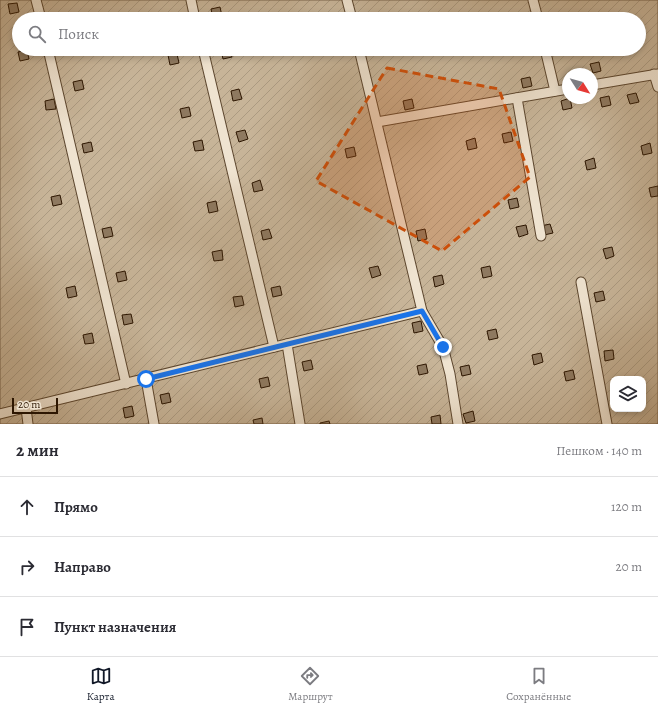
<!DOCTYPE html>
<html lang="ru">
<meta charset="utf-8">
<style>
:root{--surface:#fff;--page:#f7f7f7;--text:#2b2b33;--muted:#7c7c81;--line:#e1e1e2;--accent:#111827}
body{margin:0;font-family:Alegreya,serif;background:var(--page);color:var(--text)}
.controls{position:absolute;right:12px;bottom:12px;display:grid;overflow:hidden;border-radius:8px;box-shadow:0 2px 6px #0003}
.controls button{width:36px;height:36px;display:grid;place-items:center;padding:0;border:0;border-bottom:1px solid var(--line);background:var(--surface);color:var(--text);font:20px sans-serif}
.compass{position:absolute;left:562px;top:68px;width:36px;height:36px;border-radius:50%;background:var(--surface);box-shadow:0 2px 6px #0003;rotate:127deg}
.scale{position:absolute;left:12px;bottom:10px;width:46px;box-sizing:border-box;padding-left:4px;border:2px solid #2d1601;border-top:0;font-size:11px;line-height:14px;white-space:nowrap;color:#2d1601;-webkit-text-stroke:3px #efe3d0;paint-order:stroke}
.stop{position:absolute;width:12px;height:12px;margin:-9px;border:3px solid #1a73e8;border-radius:50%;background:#fff}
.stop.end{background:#1a73e8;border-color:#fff;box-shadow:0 1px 4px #0008}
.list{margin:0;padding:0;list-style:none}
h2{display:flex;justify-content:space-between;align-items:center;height:52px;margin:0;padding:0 16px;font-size:17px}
h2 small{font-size:13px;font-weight:400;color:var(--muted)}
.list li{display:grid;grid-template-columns:26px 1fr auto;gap:12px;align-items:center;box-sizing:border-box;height:60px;padding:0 16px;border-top:1px solid var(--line)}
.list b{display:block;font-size:15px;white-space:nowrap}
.list em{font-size:13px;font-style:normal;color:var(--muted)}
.icon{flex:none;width:22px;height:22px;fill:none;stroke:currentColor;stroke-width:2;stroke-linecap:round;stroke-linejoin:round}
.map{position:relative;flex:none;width:658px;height:424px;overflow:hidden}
.search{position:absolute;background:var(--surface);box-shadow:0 2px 6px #0003;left:12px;right:12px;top:12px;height:44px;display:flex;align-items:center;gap:10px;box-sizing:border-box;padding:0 14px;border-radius:22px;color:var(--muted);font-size:15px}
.sheet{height:232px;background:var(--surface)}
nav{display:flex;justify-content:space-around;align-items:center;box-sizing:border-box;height:56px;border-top:1px solid var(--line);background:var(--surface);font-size:11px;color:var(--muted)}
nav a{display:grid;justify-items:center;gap:2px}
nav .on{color:var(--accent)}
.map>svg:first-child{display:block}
.garden{fill:url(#garden-furrows);stroke:#7a654c;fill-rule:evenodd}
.building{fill:#8e7960;stroke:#2d1601}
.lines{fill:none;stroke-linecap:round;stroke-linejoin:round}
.lane-casing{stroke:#5c462e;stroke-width:11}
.lane{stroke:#efe3d0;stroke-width:9}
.route{stroke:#1a73e8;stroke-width:5}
.marked{fill:#cc4f0a;fill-opacity:0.2;stroke:#cc4f0a;stroke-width:3;stroke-dasharray:8 5;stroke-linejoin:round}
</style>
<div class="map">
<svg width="658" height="424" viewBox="0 0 658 424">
<defs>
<pattern id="garden-furrows" width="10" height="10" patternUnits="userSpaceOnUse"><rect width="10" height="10" fill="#c7b498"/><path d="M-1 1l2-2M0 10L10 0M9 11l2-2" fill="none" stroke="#ab9a81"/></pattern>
</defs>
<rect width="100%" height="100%" fill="#e7d4b7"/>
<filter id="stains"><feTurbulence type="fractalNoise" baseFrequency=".005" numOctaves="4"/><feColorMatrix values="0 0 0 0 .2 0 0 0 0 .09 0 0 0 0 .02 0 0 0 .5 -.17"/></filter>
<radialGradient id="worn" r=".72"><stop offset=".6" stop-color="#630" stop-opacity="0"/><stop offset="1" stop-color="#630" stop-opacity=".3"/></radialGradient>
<path class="garden" d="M0,0h658v424h-658zM19,19h620v30h-620zM568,74h24v24h-24zM613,379h30v30h-30z"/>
<g class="building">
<path d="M17,3l2,9 -9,2 -2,-10z"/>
<path d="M220,7l2,9 -9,2 -2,-9z"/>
<path d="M367,14l1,5h-9l-1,-3z"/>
<path d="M171,15l1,4h-10v-2z"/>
<path d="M226,49h4l2,8 -9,2 -2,-9z"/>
<path d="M27,50l2,9 -9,2 -2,-9z"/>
<path d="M177,54l2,9 -9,2 -2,-10z"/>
<path d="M599,62l2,9 -8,2 -3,-9z"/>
<path d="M530,77l2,9 -9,2 -2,-9z"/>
<path d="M82,80l2,9 -9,2 -2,-9z"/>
<path d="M239,89l3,10 -9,2 -2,-10z"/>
<path d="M636,93l3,9 -9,2 -3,-9z"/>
<path d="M609,96l2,9 -9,2 -2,-9z"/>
<path d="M570,98l2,10 -9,2 -2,-9z"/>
<path d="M54,99l2,10 -10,1 -1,-9z"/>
<path d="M412,99l2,9 -9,2 -2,-9z"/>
<path d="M189,107l2,9 -9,2 -2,-9z"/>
<path d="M245,130l3,9 -9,3 -3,-10z"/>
<path d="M511,132l2,9 -9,2 -2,-9z"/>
<path d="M475,138l2,10 -9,2 -2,-9z"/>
<path d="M202,140l2,10 -9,1 -2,-9z"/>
<path d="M91,142l2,9 -9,2 -2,-9z"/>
<path d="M650,143l2,10 -9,2 -2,-9z"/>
<path d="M354,147l2,9 -9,2 -2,-9z"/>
<path d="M594,158l2,10 -9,2 -2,-9z"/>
<path d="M260,180l3,10 -9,2 -2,-9z"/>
<path d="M658,186v10l-7,1 -2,-9z"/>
<path d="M60,195l2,9 -9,2 -2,-9z"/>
<path d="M517,198l2,9 -9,2 -2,-9z"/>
<path d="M216,201l2,10 -9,2 -2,-10z"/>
<path d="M550,224l3,9 -9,2 -3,-9z"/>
<path d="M526,225l2,9 -9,3 -3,-10z"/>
<path d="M111,227l2,9 -9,2 -2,-9z"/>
<path d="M269,229l3,9 -9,2 -2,-9z"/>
<path d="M425,229l2,10 -9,2 -2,-10z"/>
<path d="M612,247l2,9 -8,3 -3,-10z"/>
<path d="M222,250l1,10 -9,1 -2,-9z"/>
<path d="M378,266l3,9 -9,3 -3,-10z"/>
<path d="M490,266l2,10 -9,2 -2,-10z"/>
<path d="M125,271l2,9 -9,2 -2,-9z"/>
<path d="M442,275l2,9 -9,3 -2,-10z"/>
<path d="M75,286l2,10 -9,2 -2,-10z"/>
<path d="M280,286l2,9 -9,2 -2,-9z"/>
<path d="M603,291l2,9 -9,2 -2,-9z"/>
<path d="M242,296l2,9 -9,2 -2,-10z"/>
<path d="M131,314l2,9 -9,2 -2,-10z"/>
<path d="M421,321l2,10 -9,2 -2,-10z"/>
<path d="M496,329l2,9 -9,2 -2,-9z"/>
<path d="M92,333l2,10 -9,1 -2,-9z"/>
<path d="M613,350l1,9 -9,2 -1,-10z"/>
<path d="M541,353l2,9 -9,3 -2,-10z"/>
<path d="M311,360l2,9 -9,2 -2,-9z"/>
<path d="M426,364l2,9 -9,2 -2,-9z"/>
<path d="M469,365l2,9 -9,2 -2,-9z"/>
<path d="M573,370l2,9 -9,2 -2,-9z"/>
<path d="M268,377l2,9 -9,2 -2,-9z"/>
<path d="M169,393l2,9 -9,2 -2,-9z"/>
<path d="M132,406l2,10 -9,2 -2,-10z"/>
<path d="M473,411l2,10 -9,2 -3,-9z"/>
<path d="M440,415l1,9h-9l-1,-7z"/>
<path d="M262,418l1,6h-9l-1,-4z"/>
<path d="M329,421l1,3h-10v-1z"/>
</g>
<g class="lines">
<defs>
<g id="lane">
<path d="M36,0l5,19"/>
<path d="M191,0l4,19"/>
<path d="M347,0l5,19"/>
<path d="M533,0l5,19"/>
<path d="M48,49l78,335"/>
<path d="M203,49l71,298"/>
<path d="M359,49l63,262 21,36 7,27 8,50"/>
<path d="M545,49l10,42"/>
<path d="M654,74l4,13"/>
<path d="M592,85l66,-11"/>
<path d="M517,98l24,138"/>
<path d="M377,122l191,-33"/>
<path d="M581,282l26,142"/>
<path d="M287,344l13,80"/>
<path d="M146,379l8,45"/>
<path d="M26,408l2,16"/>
<path d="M0,414l422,-103"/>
</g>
</defs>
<use href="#lane" class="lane-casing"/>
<use href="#lane" class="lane"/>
</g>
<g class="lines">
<path class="route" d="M146,379l276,-68 21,36"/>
</g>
<path class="marked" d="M387,68l112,21 31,88 -88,74 -126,-70z"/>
<rect width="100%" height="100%" filter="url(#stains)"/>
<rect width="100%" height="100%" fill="url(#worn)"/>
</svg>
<div class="controls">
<button><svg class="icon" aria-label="layers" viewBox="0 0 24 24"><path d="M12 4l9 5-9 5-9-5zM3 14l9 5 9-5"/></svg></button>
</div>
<svg class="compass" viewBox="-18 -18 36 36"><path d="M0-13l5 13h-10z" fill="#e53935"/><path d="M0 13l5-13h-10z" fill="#7c7c81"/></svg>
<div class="scale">20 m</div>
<div class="stop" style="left:146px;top:379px"></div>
<div class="stop end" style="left:443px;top:347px"></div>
<div class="search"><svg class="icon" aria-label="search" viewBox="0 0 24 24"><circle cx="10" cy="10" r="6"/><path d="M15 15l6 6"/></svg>Поиск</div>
</div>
<section class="sheet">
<h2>2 мин<small>Пешком · 140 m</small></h2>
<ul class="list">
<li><svg class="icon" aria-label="ahead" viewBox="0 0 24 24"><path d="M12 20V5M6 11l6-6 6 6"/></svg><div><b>Прямо</b></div><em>120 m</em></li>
<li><svg class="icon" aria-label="right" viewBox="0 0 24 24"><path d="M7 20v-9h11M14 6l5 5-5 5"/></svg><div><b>Направо</b></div><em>20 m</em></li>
<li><svg class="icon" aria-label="arrive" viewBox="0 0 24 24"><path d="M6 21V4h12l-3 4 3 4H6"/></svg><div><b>Пункт назначения</b></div></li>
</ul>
</section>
<nav>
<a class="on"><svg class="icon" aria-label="map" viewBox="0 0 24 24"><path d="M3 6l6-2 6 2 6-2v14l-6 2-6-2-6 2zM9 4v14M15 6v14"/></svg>Карта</a>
<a><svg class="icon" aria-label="directions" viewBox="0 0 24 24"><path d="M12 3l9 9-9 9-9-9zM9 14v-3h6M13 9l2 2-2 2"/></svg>Маршрут</a>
<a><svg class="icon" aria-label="saved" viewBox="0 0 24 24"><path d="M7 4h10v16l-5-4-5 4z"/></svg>Сохранённые</a>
</nav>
